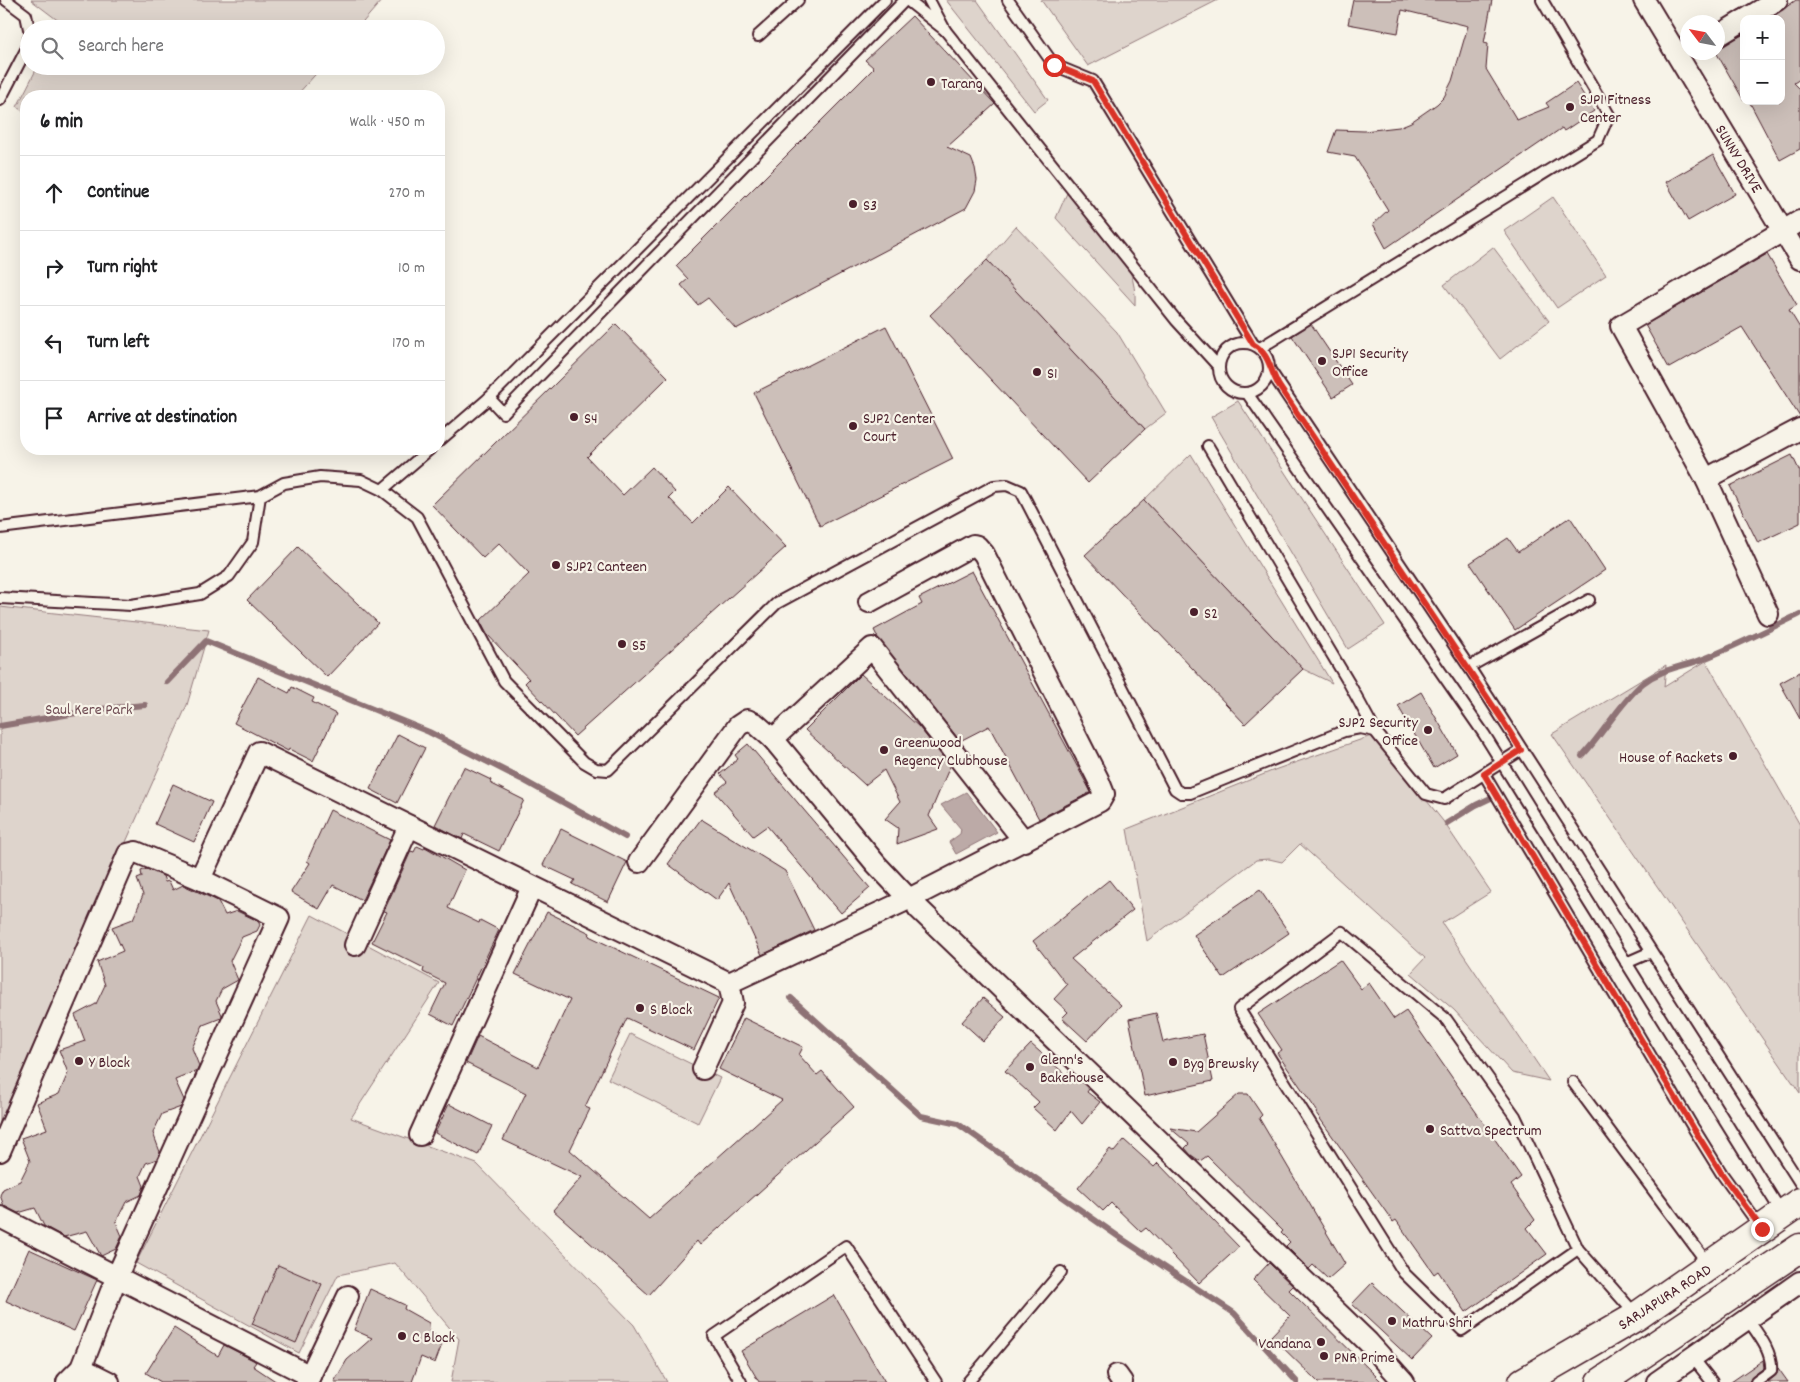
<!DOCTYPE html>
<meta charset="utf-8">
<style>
:root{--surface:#fff;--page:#f2f2f2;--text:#202124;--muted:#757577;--line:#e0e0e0}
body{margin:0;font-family:Dekko,sans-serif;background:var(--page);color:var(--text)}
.controls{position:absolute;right:15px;top:15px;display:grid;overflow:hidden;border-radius:10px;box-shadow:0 5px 20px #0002}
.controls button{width:45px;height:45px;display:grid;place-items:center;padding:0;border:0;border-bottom:1px solid var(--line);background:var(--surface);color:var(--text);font:25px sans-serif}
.compass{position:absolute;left:1680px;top:15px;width:45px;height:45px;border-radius:50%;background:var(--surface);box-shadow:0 5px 20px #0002;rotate:302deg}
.stop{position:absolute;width:15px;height:15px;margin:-11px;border:4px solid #d93025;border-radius:50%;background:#fff}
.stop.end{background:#d93025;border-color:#fff;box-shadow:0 1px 5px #0008}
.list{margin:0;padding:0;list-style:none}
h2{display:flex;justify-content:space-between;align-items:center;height:65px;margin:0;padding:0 20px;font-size:21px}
h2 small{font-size:16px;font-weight:400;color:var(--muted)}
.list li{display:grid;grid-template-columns:32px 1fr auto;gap:15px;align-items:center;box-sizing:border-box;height:75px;padding:0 20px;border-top:1px solid var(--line)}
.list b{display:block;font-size:19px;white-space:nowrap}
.list em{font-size:16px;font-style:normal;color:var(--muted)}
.icon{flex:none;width:28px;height:28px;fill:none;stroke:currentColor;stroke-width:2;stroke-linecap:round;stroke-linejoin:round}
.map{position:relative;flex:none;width:1800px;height:1382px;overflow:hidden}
.search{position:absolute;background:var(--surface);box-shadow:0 5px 20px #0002;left:20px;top:20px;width:425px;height:55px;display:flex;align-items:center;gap:12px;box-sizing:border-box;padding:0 18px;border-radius:28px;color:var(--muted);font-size:19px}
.panel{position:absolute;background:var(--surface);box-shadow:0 5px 20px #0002;left:20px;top:90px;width:425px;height:365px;border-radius:20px}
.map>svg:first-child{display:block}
.green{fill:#ded4cc;stroke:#947a7c}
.water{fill:#bcaaa7;stroke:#8e7275}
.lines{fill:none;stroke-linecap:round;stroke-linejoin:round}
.stream{stroke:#8e7275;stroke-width:6}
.building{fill:#ccbfb9;stroke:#4a1f2b}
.lane-casing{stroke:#4a1f2b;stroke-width:14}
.street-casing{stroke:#4a1f2b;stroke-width:24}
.primary-casing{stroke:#4a1f2b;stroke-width:31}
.lane{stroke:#f7f3e8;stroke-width:10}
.street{stroke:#f7f3e8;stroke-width:20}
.primary{stroke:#f7f3e8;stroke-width:28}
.route{stroke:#d93025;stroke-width:6}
.poi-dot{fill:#4a1f2b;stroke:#f7f3e8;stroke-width:2}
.labels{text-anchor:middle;stroke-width:4.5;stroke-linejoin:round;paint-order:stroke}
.poi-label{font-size:16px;fill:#4a1f2b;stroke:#f7f3e8;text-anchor:start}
.street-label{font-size:16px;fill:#4a1f2b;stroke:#f7f3e8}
.park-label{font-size:16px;fill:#6f4c53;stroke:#f7f3e8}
</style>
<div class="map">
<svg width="1800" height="1382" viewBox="0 0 1800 1382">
<rect width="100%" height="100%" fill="#f7f3e8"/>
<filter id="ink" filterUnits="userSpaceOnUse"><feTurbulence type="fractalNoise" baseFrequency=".02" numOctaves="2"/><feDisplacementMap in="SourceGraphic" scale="10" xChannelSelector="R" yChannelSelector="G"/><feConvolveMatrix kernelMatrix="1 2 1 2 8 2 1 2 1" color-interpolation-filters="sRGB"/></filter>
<g filter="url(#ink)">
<g class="green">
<path d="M31,0h351l-25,29h-300l3,-7z"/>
<path d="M946,0h31l71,100 -14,11z"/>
<path d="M1041,0h177l-130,66z"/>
<path d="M38,66h285l-27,30h-270v18l-9,-7z"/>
<path d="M1067,193c32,31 71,64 68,112l-79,-87z"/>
<path d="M1553,197l53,78 -49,33 -53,-77z"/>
<path d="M1016,226l101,106 49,81 -21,16 -158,-169z"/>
<path d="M1493,247l56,74 -49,38 -56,-74z"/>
<path d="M1238,401l147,224 -37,24 -137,-232z"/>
<path d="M1191,454l141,229 -29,-14 -159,-169z"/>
<path d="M0,607l209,23 -22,75 -65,146 -122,288z"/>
<path d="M1706,661l94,164v268l-248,-359 114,-69 -2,22z"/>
<path d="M1374,735l69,86 48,71 -49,31 107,158 -37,-8 -58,-63 -43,-37 14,-15 -125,-114 -18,18 -13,-3 -13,1 -109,81 -20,-112 150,-60z"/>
<path d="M312,915l127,68 -88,135 126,46 157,161 33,57h-216l8,-43 -64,-76 -57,12 -39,78 -163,-90z"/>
<path d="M630,1034l90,44 -22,45 -90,-44z"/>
</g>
<path class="water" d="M966,792l31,40 -41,22 -7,-12 11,-8 1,-5 -20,-24z"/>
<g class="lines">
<g class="stream">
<path d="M167,682l39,-41 223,91 92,47 104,58"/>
<path d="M0,726l100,-17 45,-4"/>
<path d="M1582,756c22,-23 37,-52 61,-73 20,-15 41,-16 63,-25 32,-13 63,-29 94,-44"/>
<path d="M1447,823l29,-18 19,-9"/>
<path d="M791,998l130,118 37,8 161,113 115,76 63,69"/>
</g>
</g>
<g class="building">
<path d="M1353,0h139l-8,43 4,1 -2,25 31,51 32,-13 -3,-4 30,-20 18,28 -30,20 -2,-3 -176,120 -13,-24 15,-14 -33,-53 -27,-5 8,-22 28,1 35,-4 12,-5 26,-18 7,-7 8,-16 16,-55 -66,-16 -4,23 -50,-9z"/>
<path d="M1796,0h4v79l-6,4 6,6v60l-20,11 -31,-59h32v-82h-6l-1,-3z"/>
<path d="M912,16l83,88 -48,43 24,11 4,10 2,12 -2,11 -9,17 -230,121 -28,-31 -10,7 -17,-20 7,-6 -12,-13 198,-198 -9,-8z"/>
<path d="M1744,34v67l-28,-49 2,-4z"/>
<path d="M1713,155l22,39 -47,27 -22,-39z"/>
<path d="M1767,254l30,51 -8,5 11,18v89l-58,-90 -73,41 -24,-43z"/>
<path d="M987,260l158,169 -57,54 -158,-168z"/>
<path d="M616,324l52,53 -81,80 36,38 29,-28 23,25 -6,6 24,25 36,-36 57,60 -211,189 -50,-53 4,-4 -42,-45 -7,-13 49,-47 -30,-31 -16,15 -51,-53z"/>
<path d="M1311,324l41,61 -19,12 -41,-61z"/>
<path d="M886,326l67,133 -133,67 -66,-133z"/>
<path d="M1792,455l8,17v51l-42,20 -28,-57z"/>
<path d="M1144,500l159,169 -58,55 -160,-169z"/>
<path d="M1570,517l35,53 -90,60 -45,-67 38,-25 10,14z"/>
<path d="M298,547l80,76 -51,54 -80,-77z"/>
<path d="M972,571l119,221 -52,27 -50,-93 -29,15 -82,-103 -4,-8 48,-26 -3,-6z"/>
<path d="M1800,672v47l-20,-36z"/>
<path d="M861,674l58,53 31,39 -21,50 9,13 -41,15 1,-16 -13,-9 15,-17 -16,-32 -19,15 -60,-55z"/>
<path d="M258,677l31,16 3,-6 22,11 -2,4 24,12 -23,47 -24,-12 -1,2 -54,-28z"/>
<path d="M1421,692l36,62 -23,14 -36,-62z"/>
<path d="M398,734l27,14 -28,55 -27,-14z"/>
<path d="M748,744l122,144 -29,25 -74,-87 -14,10 -38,-44 12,-10 -7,-8 18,-15 -3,-4z"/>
<path d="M464,767l27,13 -1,3 34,17 -25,51 -35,-17 -2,5 -27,-14z"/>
<path d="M173,784l39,18 -18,40 -39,-18z"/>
<path d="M330,810l60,30 -28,60 -29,-15 -14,24 -28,-17 19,-29 -3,-2z"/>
<path d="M701,819l84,52 29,59 -52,25 -33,-72 -12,17 -49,-36z"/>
<path d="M561,829l66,33 -19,40 -36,-18 3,-4 -32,-15z"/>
<path d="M417,846l7,3 1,-2 40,23 -17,38 31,15 1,-3 19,10 -46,96 -23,-12 15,-31 -22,-11 1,-4 -52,-26 15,-30 -3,-1 27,-60 3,1z"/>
<path d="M147,869l16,7 2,6 4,-1 4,9 10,-5 35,16 7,14 12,-4 21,10 2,4 -3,6 -15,6 -12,24 8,19 -16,9 -6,12 6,14 -1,3 -18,7 -11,23 7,18 -2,5 -22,9 9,20 -3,7 -19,7 -9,19 7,19 -3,7 -11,4 -6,13 4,10 -3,9 -15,7 -10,20 6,14 -6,13 -15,7 -14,-25 -23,6 -20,-11 -9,-18 -17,5 -14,-7 -4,-11 3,-6 17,-8 10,-20 -9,-23 26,-9 -10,-26 22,-9 9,-21 -9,-23 26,-9 -10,-26 21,-11 9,-19 -8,-23 26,-11 -11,-24 21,-8 10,-24 -6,-16 5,-2 -1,-6z"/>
<path d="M1109,880l24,30 -62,49 50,46 -34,36 -25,-23 6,-6 -14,-13 13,-14 -34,-44z"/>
<path d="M1260,890l29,43 -66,45 -29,-43z"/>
<path d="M547,912l43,21 -1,3 130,62 -25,52 -67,-32 -42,89 5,2 -20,41 79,69 133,-119 -63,-31 25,-51 59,29 -4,8 18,20 5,-4 32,36 -154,138 -3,-4 -48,54 -96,-85 29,-33 -79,-37 23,-47 -60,-30 12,-27 60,31 32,-67 -55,-26z"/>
<path d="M1340,960l21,29 8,-6 25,36 12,-8 115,166 -10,8 24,35 -8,8 20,26 -81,58 -28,-41 -4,3 -38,-54 -3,2 -77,-109 1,-2 -40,-58 5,-3 -24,-36z"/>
<path d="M983,998l22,19 -22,24 -21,-19z"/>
<path d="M1156,1013l7,29 40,-8 10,47 -68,15 -16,-77z"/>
<path d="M1031,1044l35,31 4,-4 19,18 -2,3 13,10 -18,22 -11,-13 -14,19 -24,-22 6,-6 -34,-31z"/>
<path d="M1239,1094h9l14,21 -3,3 86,146 -17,15 -15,-14 -4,4 -23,-23 4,-4 -9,-9 2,-2 -76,-75 -7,5 -9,-6 -6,-7 4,-4 -19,-16 26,4z"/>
<path d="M449,1104l43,22 -14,29 -43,-22z"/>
<path d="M1124,1140l30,27 4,-4 81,84 -40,36 -53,-55 -5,4 -30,-29 -8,8 -25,-23 32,-39 4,3z"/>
<path d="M29,1249l68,31 -23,51 -68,-30z"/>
<path d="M1269,1263l24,23 -4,4 93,92h-64l-47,-46 19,-20 -37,-36z"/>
<path d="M278,1265l44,19 -26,59 -44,-19z"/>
<path d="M1372,1283l60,56 -20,21 -60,-56z"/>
<path d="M370,1289l35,16 -1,4 25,14 1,10 14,6 -9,24 -14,-6 -9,25h-78l13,-22 25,-22 -18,-8z"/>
<path d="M834,1295l51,87h-126l-18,-31z"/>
<path d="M174,1328l44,28 6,-11 29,15 3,2 -3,4 24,16h-116l-15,-9z"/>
<path d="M1763,1360l1,8 -12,9 -3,5h-18z"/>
<path d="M1778,1368l10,14h-20l9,-8z"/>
</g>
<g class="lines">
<defs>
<g id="lane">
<path d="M6,0l20,15 3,14"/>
<path d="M907,0l38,30 -16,-30"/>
<path d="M1008,0l46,65 39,16 160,263"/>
<path d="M945,30l231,290 42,46"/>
<path d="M758,36l40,-36"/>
<path d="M0,100l28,-54 1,-7"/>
<circle cx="1244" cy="368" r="25"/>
<path d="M1260,348l338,-208 11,-25 -67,-115"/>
<path d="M1269,369l200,298 331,516"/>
<path d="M1247,393l237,341 298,479"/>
<path d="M489,398l14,15 402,-413"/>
<path d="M439,441l50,-43 396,-398"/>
<path d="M1208,446l141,237 26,48"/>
<path d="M382,490l48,-41"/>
<path d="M0,528l260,-32 24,-13 36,-6 41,3 21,10 35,27 87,164 80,81 12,7 12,1 169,-167 217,-117 13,-1 14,6 154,298 6,4h9l154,-62 16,-3 15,3 51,63 18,5 77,-49"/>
<path d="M0,598l131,7 69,-11 29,-18 24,-34 7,-46"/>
<path d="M1469,667l120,-67"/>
<path d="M1484,774l210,355 28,45 39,54"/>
<path d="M1626,963l25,-11"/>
<path d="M1573,1082l135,182"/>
<path d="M1578,1249l-63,-133 -69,-97 -104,-87 -103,77 165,264 58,57 116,-81 58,66"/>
<path d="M1748,1320c10,14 25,32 23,51l-15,11"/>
<path d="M1693,1358l19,24"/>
<path d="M741,1382l-27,-46 132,-90 90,136"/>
<path d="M968,1382l93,-110"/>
</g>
<g id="street">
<path d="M1644,0l156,259"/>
<path d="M1746,19l31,-19"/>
<path d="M1718,36l26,-16"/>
<path d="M1706,479l94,-50"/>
<path d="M1768,614l-62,-135 -85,-153 179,-105"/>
<path d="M639,862l99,-136 9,-6 9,4 17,15"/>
<path d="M200,879l59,-127 470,231 180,-84 191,-98 4,-7 -6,-15 -114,-225 -7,-8 -4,-1 -104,57"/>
<path d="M909,899l-33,-35 -103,-125 99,-91 152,193"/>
<path d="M918,908l450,434 36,40"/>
<path d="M355,945l54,-119"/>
<path d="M703,1069l30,-66 -4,-20"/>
<path d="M420,1135l112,-248"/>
<path d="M0,1151l128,-297 8,-2 64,27 79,39 -162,358 -36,92 -14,14"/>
<path d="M0,1217l310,159"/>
<path d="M81,1368l28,14"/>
<path d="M1117,1375l5,7"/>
<path d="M307,1382l41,-86"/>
<path d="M1657,1382l143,-100"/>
</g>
<g id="primary">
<path d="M1523,1382l114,-66 163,-114"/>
<path d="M1601,1382l199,-134"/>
</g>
</defs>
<use href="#lane" class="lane-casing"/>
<use href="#street" class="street-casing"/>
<use href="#primary" class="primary-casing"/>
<use href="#lane" class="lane"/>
<use href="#street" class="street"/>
<use href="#primary" class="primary"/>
</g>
</g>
<g class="lines" filter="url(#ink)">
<path class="route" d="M1054,65l39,16 160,263c16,9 17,26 26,42l224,335 18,29 -37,24 210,355 28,45 40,55"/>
</g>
<g class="poi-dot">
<circle cx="931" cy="82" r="5"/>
<circle cx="1570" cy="107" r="5"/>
<circle cx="853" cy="204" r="5"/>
<circle cx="1322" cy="361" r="5"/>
<circle cx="1037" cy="372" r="5"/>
<circle cx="574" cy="417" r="5"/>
<circle cx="853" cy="426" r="5"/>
<circle cx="556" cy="565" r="5"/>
<circle cx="1194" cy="612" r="5"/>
<circle cx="622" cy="644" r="5"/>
<circle cx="1428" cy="730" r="5"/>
<circle cx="884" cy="750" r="5"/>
<circle cx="1733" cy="756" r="5"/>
<circle cx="640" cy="1008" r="5"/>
<circle cx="79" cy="1061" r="5"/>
<circle cx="1173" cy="1062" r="5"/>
<circle cx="1030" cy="1067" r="5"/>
<circle cx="1430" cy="1129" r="5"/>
<circle cx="1392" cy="1321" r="5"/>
<circle cx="402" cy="1336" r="5"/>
<circle cx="1321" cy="1342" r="5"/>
<circle cx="1324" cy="1356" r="5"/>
</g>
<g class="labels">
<g class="poi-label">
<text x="941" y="88">Tarang</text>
<text x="1580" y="104">SJP1 Fitness<tspan x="1580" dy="18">Center</tspan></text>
<text x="863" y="210">S3</text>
<text x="1332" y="358">SJP1 Security<tspan x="1332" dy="18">Office</tspan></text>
<text x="1047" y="378">S1</text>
<text x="584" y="423">S4</text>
<text x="863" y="423">SJP2 Center<tspan x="863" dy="18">Court</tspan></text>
<text x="566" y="571">SJP2 Canteen</text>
<text x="1204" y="618">S2</text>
<text x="632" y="650">S5</text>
<text x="1418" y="727" text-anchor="end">SJP2 Security<tspan x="1418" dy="18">Office</tspan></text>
<text x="894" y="747">Greenwood<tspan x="894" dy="18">Regency Clubhouse</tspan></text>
<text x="1723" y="762" text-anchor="end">House of Rackets</text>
<text x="650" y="1014">S Block</text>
<text x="1040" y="1064">Glenn's<tspan x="1040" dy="18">Bakehouse</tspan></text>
<text x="89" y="1067">Y Block</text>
<text x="1183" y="1068">Byg Brewsky</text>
<text x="1440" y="1135">Sattva Spectrum</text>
<text x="1402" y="1327">Mathru Shri</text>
<text x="412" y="1342">C Block</text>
<text x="1311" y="1348" text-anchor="end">Vandana</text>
<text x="1334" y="1362">PNR Prime</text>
</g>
<g class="street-label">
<text transform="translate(1740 158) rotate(59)" y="6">SUNNY DRIVE</text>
<text transform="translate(1664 1296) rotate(-33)" y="6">SARJAPURA ROAD</text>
</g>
<g class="park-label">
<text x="89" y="714">Saul Kere Park</text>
</g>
</g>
</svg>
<div class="controls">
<button>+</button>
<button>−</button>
</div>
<svg class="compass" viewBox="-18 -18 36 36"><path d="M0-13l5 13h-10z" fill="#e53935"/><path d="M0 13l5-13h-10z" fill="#757577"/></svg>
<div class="stop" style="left:1054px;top:65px"></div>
<div class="stop end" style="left:1762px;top:1229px"></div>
<div class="search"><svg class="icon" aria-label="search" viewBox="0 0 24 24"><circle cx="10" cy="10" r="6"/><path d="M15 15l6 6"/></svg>Search here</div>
<section class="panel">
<h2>6 min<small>Walk · 450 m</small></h2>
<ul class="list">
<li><svg class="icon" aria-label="ahead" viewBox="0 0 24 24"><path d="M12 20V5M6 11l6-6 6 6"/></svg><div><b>Continue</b></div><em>270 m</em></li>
<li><svg class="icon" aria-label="right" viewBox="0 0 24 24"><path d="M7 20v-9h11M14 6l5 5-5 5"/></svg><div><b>Turn right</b></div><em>10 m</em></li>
<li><svg class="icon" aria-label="left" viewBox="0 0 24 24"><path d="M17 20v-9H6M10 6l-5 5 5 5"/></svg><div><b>Turn left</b></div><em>170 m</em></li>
<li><svg class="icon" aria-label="arrive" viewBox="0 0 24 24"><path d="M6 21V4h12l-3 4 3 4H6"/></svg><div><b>Arrive at destination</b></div></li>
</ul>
</section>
</div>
